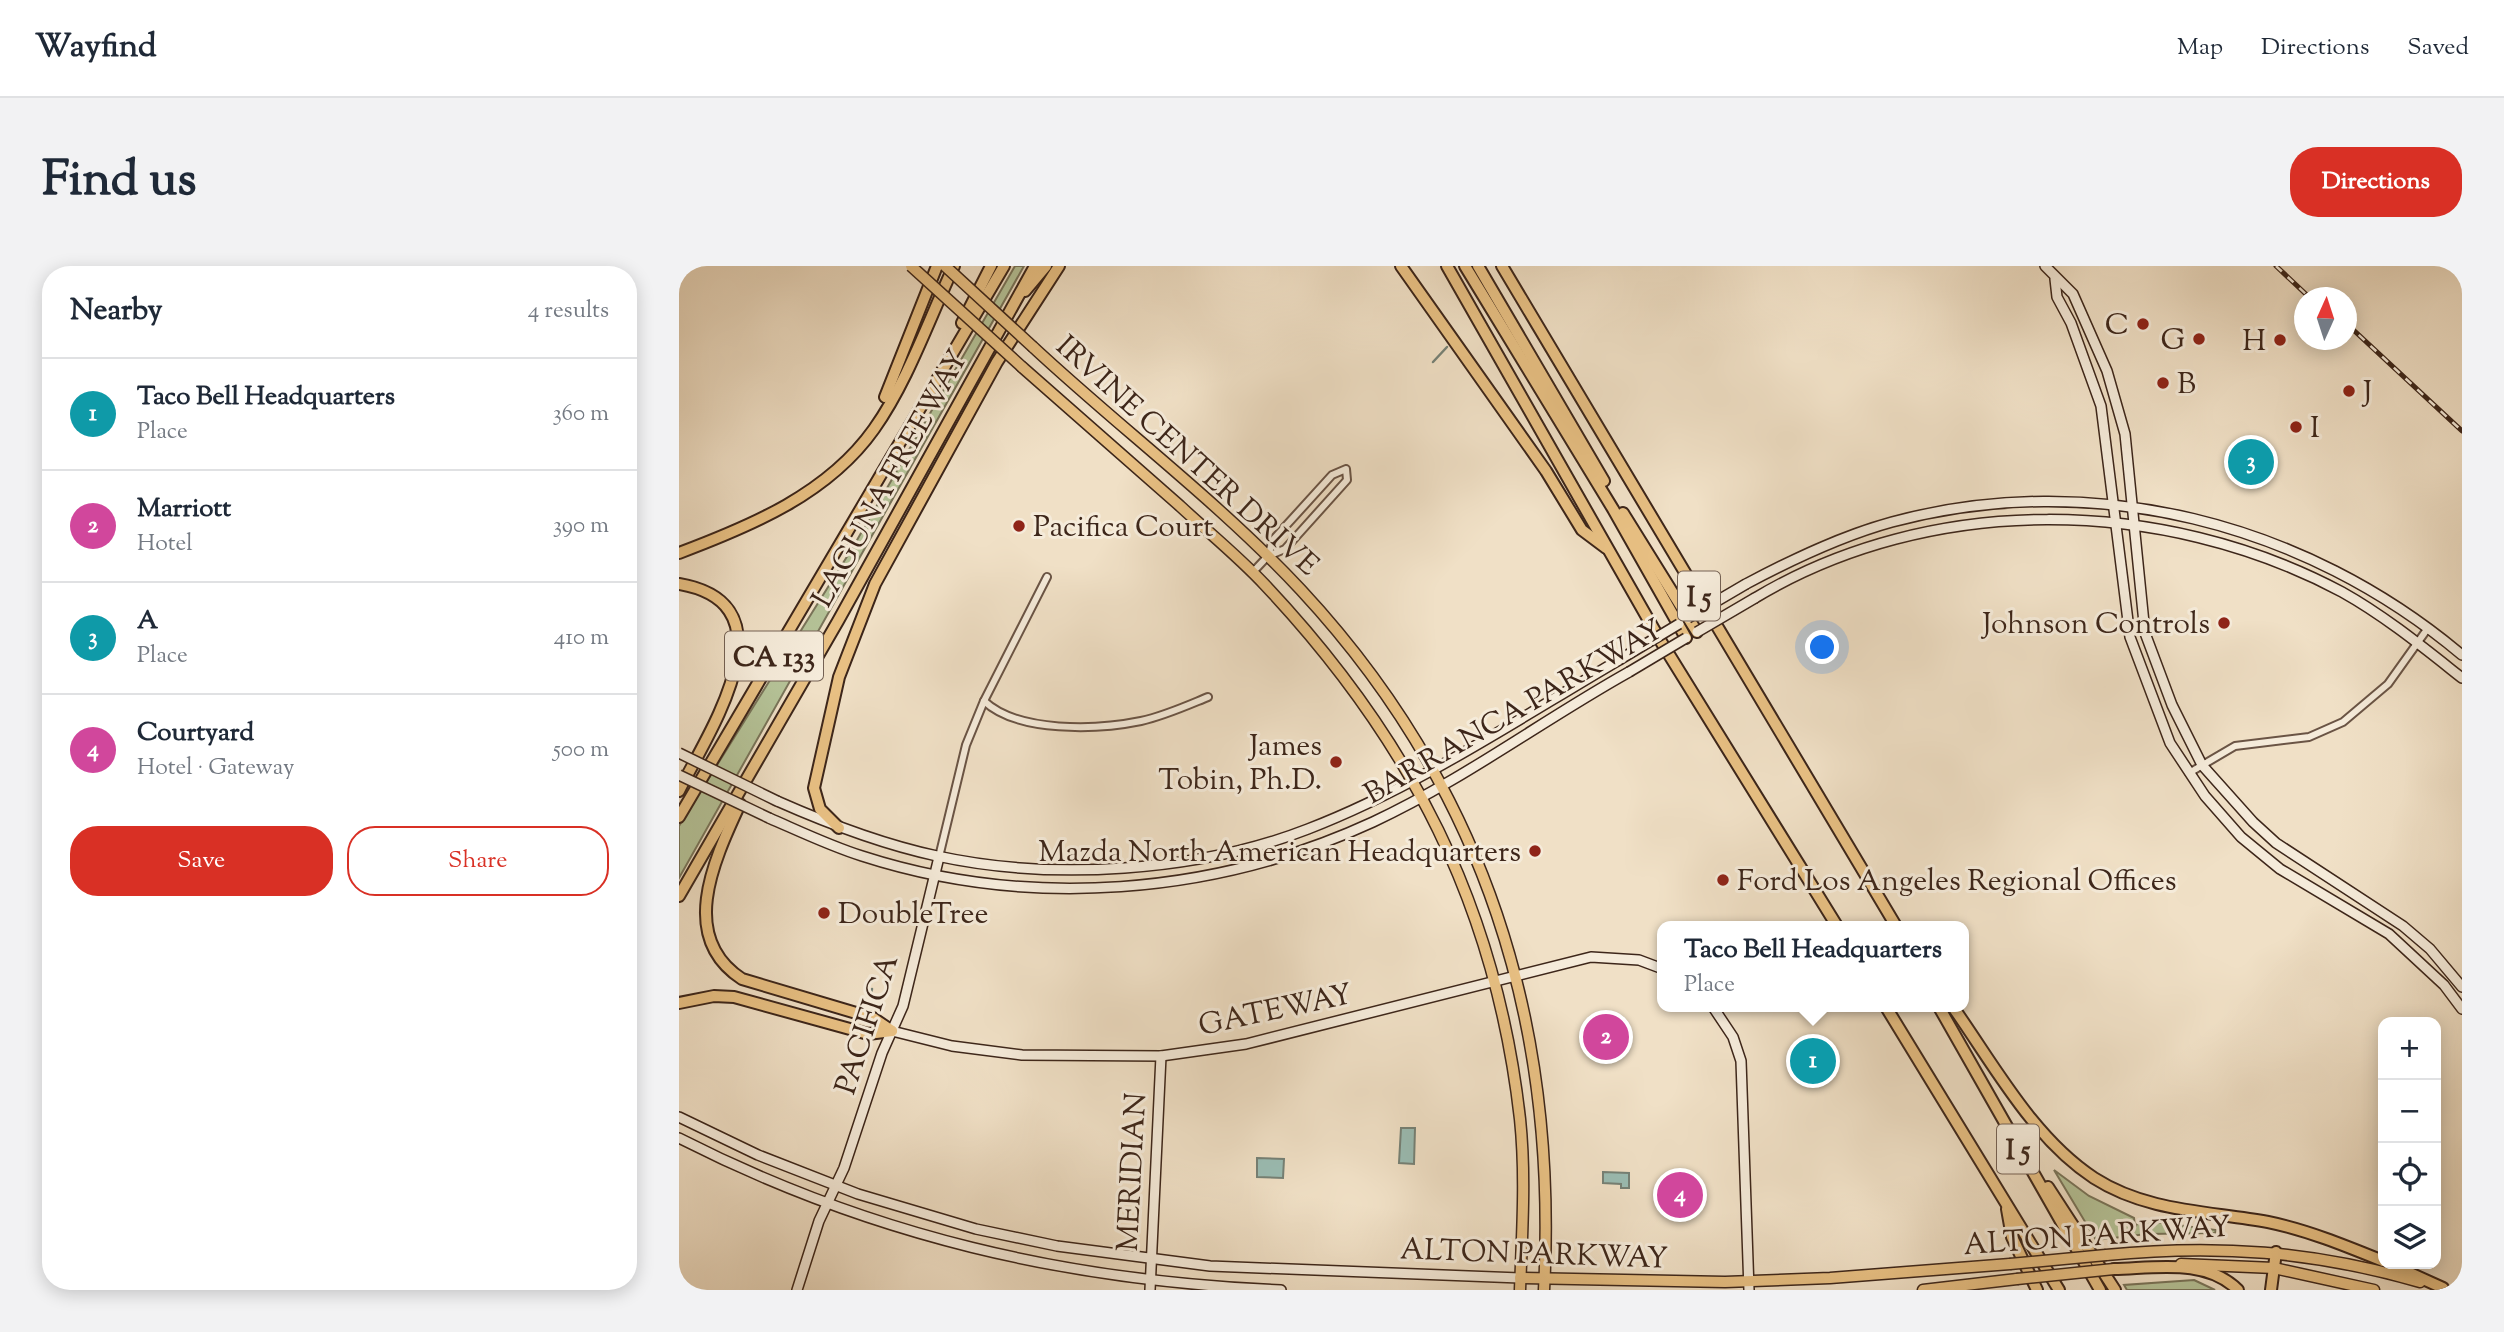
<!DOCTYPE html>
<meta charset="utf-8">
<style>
:root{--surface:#fff;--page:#f2f2f3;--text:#1f2937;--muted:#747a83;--line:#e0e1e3;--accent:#d93025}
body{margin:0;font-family:"Sorts Mill Goudy",serif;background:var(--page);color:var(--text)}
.controls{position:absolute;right:21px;bottom:21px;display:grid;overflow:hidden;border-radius:14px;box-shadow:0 4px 18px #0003}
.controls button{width:63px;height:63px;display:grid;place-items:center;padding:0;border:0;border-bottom:2px solid var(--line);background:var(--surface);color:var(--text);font:35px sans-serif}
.compass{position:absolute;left:1615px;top:21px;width:63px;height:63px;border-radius:50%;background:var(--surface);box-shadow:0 4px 18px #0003;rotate:3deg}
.you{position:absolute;left:1144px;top:382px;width:24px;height:24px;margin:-18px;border:5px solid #fff;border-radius:50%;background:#1a73e8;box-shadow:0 0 0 10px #1a73e833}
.badge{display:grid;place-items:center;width:46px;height:46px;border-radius:50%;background:var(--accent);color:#fff;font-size:23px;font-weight:700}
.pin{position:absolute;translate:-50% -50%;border:4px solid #fff;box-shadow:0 2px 7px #0006}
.popup{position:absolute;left:978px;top:655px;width:312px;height:91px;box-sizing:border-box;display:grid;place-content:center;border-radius:14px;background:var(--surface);filter:drop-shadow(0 2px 5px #0005);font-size:23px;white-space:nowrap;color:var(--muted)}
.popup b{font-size:26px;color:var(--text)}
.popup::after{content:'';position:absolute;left:50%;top:100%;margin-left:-14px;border:14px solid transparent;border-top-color:var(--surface)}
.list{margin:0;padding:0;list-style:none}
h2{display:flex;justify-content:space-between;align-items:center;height:91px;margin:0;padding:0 28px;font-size:30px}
h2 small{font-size:23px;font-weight:400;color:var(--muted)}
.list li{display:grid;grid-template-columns:46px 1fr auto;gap:21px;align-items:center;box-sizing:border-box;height:112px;padding:0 28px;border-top:2px solid var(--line)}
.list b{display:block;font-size:26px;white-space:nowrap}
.list p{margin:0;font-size:23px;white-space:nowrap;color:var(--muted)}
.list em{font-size:23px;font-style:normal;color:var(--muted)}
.actions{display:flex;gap:14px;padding:21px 28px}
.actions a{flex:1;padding:16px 0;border:2px solid var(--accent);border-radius:28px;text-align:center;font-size:24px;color:var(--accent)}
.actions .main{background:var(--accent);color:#fff}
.icon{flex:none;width:38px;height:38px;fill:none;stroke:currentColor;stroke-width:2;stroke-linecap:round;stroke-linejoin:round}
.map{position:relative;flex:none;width:1783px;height:1024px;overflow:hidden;border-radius:28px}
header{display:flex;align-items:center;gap:42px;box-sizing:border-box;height:98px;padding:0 35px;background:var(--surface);border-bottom:2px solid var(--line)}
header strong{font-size:33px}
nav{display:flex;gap:38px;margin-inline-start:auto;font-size:24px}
.intro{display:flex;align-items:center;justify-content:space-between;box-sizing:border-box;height:168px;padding:0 42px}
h1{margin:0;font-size:49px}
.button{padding:18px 32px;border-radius:28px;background:var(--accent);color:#fff;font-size:24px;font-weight:700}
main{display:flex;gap:42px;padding:0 42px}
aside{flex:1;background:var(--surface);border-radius:28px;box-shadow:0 4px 18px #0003}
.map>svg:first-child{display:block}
.green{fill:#b5c398;stroke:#797459;stroke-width:2}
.water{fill:#9abdb4;stroke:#758176;stroke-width:2}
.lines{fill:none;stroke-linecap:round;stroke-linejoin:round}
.stream{stroke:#758176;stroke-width:2.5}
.street-casing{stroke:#6a5445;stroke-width:10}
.secondary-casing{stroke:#3d261a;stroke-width:12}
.primary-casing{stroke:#3d261a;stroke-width:13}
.highway-casing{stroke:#3d261a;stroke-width:14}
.street{stroke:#f5ebda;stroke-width:6}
.secondary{stroke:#f5ebda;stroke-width:9}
.primary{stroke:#e8c083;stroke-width:10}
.highway{stroke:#e8c083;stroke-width:10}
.rail-casing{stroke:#3d261a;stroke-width:5}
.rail{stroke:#f5ebda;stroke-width:2.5;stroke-dasharray:8;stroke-linecap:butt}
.secondary-bridge-casing{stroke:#3d261a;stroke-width:12;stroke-linecap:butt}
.primary-bridge-casing{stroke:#3d261a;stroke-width:13;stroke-linecap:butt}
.secondary-bridge{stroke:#f5ebda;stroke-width:9}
.primary-bridge{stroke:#e8c083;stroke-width:10}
.poi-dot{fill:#8f2418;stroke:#f5ebda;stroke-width:2.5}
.labels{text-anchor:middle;stroke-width:6;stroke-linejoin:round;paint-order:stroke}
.shield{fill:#f5ebda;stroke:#746154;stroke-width:2}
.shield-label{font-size:28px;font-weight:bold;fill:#3d261a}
.poi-label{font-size:30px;fill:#3d261a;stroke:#f5ebda;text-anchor:end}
.street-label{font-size:30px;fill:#3d261a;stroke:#f5ebda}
</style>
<header>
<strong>Wayfind</strong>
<nav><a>Map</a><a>Directions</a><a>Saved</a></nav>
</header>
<div class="intro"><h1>Find us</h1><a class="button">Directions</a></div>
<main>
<aside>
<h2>Nearby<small>4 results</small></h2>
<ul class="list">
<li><span class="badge" style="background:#0f9aa8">1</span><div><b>Taco Bell Headquarters</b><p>Place</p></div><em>360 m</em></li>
<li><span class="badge" style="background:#d1479c">2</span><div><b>Marriott</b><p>Hotel</p></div><em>390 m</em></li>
<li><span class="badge" style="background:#0f9aa8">3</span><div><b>A</b><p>Place</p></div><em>410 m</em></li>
<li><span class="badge" style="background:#d1479c">4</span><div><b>Courtyard</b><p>Hotel · Gateway</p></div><em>500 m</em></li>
</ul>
<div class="actions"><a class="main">Save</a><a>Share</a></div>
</aside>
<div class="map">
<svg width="1783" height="1024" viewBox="0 0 1783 1024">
<rect width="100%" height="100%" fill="#f0e0c6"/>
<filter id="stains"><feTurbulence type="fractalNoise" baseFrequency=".00286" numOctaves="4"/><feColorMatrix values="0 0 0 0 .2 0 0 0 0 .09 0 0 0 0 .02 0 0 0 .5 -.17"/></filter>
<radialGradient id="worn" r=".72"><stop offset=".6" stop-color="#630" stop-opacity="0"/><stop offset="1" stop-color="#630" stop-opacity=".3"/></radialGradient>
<g class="green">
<path d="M336,0h9l-345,612v-52l174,-279z"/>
<path d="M1375,904l35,26 45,22 1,9 5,-7 76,10 -1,3 -68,1 -51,6z"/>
<path d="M1515,1014l21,10h-88l-3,-5z"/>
</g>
<g class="water">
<path d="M722,862h14l-1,36 -15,-1z"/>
<path d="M578,892l27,1 -1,19 -26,-1z"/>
<path d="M924,906l26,1v15h-8v-4l-18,-1z"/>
</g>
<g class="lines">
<g class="stream">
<path d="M754,96l14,-15"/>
<path d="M191,729l2,-6"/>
</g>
<defs>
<g id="street">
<path d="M573,307l16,-17 17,-7 62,-69 -1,-11 -14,6 -59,65 -5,16"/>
<path d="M305,435c34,32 113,29 157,20 23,-5 45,-15 67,-24"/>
<path d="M1510,507l46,-27 74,-9 34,-15 45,-38 40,-56"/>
<path d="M260,591l27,-112 18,-44 63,-124"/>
</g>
<g id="secondary">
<path d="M1366,0l28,28 34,77 18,63 20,199 27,72 30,60 51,57 23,21 127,83 27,23 32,38"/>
<path d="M1376,13l2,18 14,26 30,83 29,231 40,106 35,53 36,41 39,32 109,65 55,51 18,24"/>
<path d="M1067,318c47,-25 95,-48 146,-62 201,-54 413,1 570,133"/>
<path d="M1076,332c175,-105 407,-102 587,-6 43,24 82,56 120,86"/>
<path d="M98,535c52,23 104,43 160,55 115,25 261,16 371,-27 109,-42 210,-110 311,-169"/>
<path d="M90,552c30,13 61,28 93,38 167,54 353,39 511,-34 90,-42 170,-102 256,-150"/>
<path d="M1034,741l20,30 8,24 8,229"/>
<path d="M213,765l60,15 70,9 139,1 85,-12 345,-87 48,3 24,9"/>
<path d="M0,851l79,38 100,39 118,35 81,17 153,20 310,12"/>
<path d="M0,872c192,98 388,143 602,152"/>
<path d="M118,1024l22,-69 25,-53 38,-115 21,-47 36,-149"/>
<path d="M471,1024l11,-234"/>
</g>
<g id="primary">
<path d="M354,81c88,82 186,155 268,243 184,198 257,433 243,700"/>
<path d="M343,101c53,46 105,93 158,139 28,26 59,51 85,79 146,155 231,321 255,534 6,57 2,114 0,171"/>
<path d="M1427,989c111,-11 207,-4 314,27"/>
<path d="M1502,998l93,4 100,22"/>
<path d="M841,1012l205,4 105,-4 180,-14"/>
<path d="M1244,1024l94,-11"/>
</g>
<g id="highway">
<path d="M722,0l145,205 36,59 24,18"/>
<path d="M768,0l213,374 177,286"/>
<path d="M786,0l148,243 73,129"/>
<path d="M799,0l126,215"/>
<path d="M823,0l394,660"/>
<path d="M346,25l21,-25"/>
<path d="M283,57l29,-57"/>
<path d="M206,131l52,-131"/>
<path d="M944,247l74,119"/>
<path d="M0,287c72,-27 149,-59 195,-124 34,-48 55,-110 80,-163"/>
<path d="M0,318c117,20 29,149 0,207"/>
<path d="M61,538c-28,60 -61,134 2,175l131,39 19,13"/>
<path d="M0,551l325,-551"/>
<path d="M160,562l-19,-19 -6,-21 25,-111 36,-93 122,-222 62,-96"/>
<path d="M0,630l159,-275 197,-355"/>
<path d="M0,737l35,-7 20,1 134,37 24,-3"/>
<path d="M1207,741l173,283"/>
<path d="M1260,741l161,283"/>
<path d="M1274,741c41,58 80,131 141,171 53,34 114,33 174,44 39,8 78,24 115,39"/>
<path d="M1369,921l67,103"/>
<path d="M1328,943l5,28 25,53"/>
<path d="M1711,998l53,24"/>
<path d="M1435,1003c42,-1 92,-11 124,21"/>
<path d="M1592,1024l5,-38"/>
</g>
</defs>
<use href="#street" class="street-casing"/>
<use href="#secondary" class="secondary-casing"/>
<use href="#primary" class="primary-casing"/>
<use href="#highway" class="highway-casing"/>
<use href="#street" class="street"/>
<use href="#secondary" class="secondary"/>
<use href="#primary" class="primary"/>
<use href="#highway" class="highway"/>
<defs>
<g id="rail">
<path d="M1597,0l34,32"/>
<path d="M1668,58l115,107"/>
</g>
</defs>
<use href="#rail" class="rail-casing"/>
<use href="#rail" class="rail"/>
<defs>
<g id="secondary-bridge">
<path d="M1009,352l58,-34"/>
<path d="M1018,366l58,-34"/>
<path d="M940,394l60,-36"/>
<path d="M950,406l57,-34"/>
<path d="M0,487l98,48"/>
<path d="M0,509l90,43"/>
</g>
<g id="primary-bridge">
<path d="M232,0l111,101"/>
<path d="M266,0l88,81"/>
<path d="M1331,998l96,-9"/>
<path d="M1338,1013l97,-10"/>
</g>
</defs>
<use href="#secondary-bridge" class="secondary-bridge-casing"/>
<use href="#primary-bridge" class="primary-bridge-casing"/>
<use href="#secondary-bridge" class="secondary-bridge"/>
<use href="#primary-bridge" class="primary-bridge"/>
</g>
<g class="poi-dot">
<circle cx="1464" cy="58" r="7"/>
<circle cx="1520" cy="73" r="7"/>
<circle cx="1601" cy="74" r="7"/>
<circle cx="1484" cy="117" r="7"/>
<circle cx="1670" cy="125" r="7"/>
<circle cx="1617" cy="161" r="7"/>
<circle cx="340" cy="260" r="7"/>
<circle cx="1545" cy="357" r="7"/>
<circle cx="657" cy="496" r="7"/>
<circle cx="856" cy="585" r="7"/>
<circle cx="1044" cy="614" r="7"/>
<circle cx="145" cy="647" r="7"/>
</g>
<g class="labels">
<g class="shield">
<rect x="999" y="305.5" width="42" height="49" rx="5"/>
<rect x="46" y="365.5" width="98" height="49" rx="5"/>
<rect x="1318" y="858.5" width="42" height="49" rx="5"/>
</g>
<g class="shield-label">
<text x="1020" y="340">I 5</text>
<text x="95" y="400">CA 133</text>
<text x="1339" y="893">I 5</text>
</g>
<g class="poi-label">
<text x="1450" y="68">C</text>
<text x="1506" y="83">G</text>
<text x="1587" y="84">H</text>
<text x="1498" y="127" text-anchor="start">B</text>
<text x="1684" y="135" text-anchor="start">J</text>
<text x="1631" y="171" text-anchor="start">I</text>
<text x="354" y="270" text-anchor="start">Pacifica Court</text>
<text x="1531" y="367">Johnson Controls</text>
<text x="643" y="489">James<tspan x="643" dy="34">Tobin, Ph.D.</tspan></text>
<text x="842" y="595">Mazda North American Headquarters</text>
<text x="1058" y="624" text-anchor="start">Ford Los Angeles Regional Offices</text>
<text x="159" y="657" text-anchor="start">DoubleTree</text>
</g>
<g class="street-label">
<text transform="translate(509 189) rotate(42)" y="10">IRVINE CENTER DRIVE</text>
<text transform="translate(210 212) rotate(-61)" y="10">LAGUNA FREEWAY</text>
<text transform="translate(834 445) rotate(-30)" y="10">BARRANCA PARKWAY</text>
<text transform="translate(596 743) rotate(-12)" y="10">GATEWAY</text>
<text transform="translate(187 758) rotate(-72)" y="10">PACIFICA</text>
<text transform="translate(452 906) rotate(-87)" y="10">MERIDIAN</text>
<text transform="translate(1418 969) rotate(-4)" y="10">ALTON PARKWAY</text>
<text transform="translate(855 987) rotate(2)" y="10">ALTON PARKWAY</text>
</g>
</g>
<rect width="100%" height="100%" filter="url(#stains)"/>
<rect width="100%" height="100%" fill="url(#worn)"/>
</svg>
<div class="controls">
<button>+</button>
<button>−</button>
<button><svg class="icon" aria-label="locate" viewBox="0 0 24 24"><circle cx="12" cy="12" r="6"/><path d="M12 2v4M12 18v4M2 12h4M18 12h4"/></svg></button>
<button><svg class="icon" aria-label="layers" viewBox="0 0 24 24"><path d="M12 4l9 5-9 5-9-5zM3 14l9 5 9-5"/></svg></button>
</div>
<svg class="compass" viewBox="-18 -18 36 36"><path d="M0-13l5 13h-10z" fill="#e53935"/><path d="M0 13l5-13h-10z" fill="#747a83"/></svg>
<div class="you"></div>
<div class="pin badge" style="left:1134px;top:795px;background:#0f9aa8">1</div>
<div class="popup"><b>Taco Bell Headquarters</b>Place</div>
<div class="pin badge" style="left:927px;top:771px;background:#d1479c">2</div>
<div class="pin badge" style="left:1572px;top:196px;background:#0f9aa8">3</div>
<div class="pin badge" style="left:1001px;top:929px;background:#d1479c">4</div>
</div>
</main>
